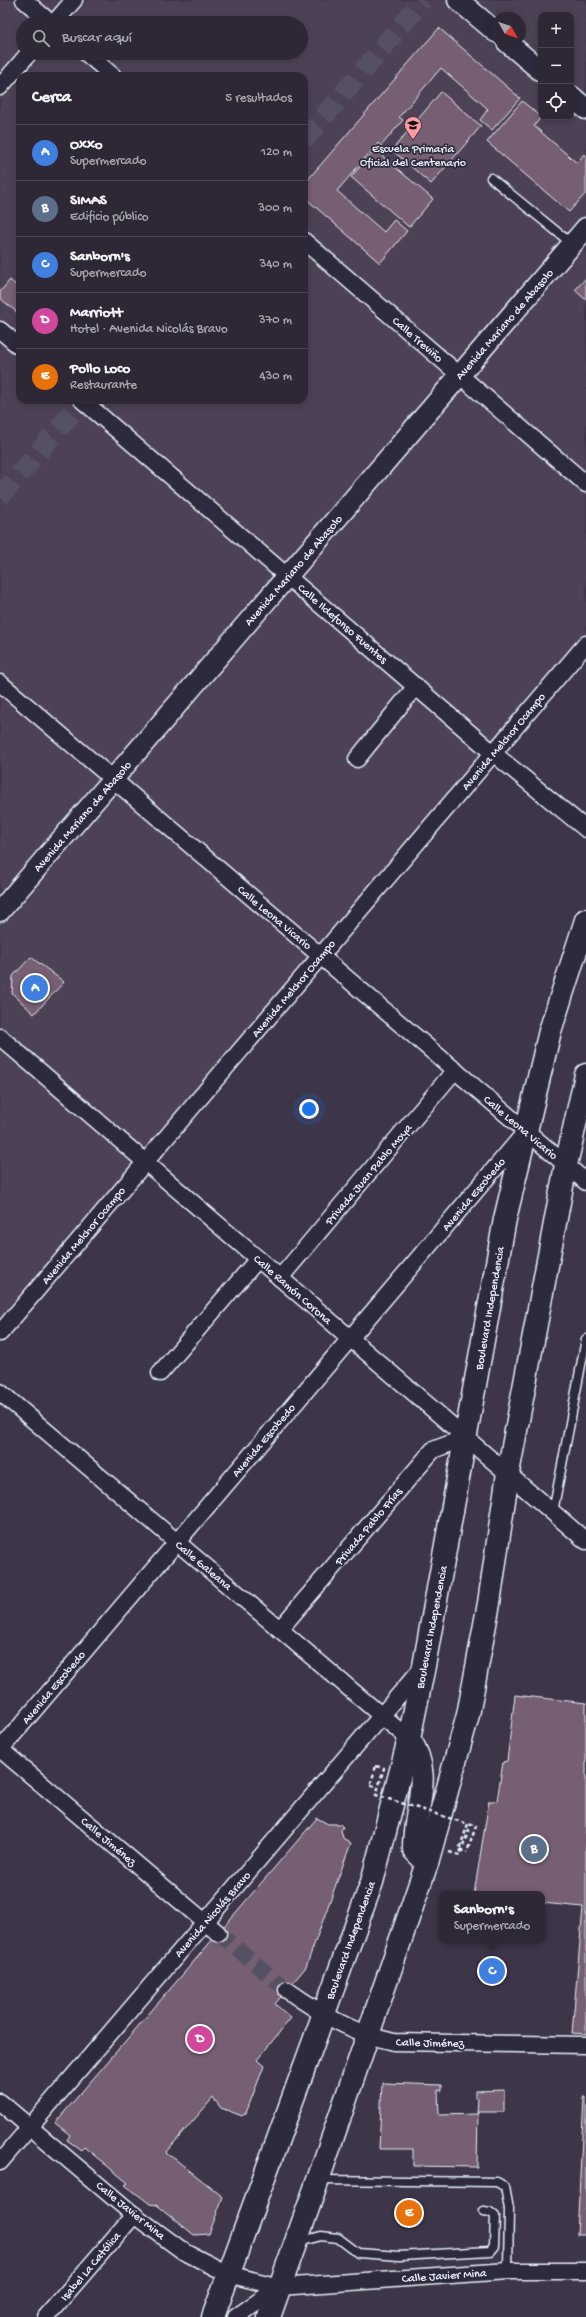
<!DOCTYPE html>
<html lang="es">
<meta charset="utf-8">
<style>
:root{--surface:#2e2836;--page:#3a3442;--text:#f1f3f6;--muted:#a7a6ad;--line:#494451;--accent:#8c9099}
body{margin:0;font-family:"Gochi Hand",sans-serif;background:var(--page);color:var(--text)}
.controls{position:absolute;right:12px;top:12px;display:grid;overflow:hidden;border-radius:8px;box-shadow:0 2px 6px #0003}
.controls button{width:36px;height:36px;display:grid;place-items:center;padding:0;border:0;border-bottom:1px solid var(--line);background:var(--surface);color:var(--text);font:20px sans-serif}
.compass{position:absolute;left:490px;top:12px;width:36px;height:36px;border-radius:50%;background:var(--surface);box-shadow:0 2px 6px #0003;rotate:130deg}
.you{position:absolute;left:309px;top:1109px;width:14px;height:14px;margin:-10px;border:3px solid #fff;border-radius:50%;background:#1a73e8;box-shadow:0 0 0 6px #1a73e833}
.badge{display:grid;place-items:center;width:26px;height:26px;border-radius:50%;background:var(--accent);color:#fff;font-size:13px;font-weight:700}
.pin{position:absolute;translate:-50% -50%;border:2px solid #fff;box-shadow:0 1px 4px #0006}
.popup{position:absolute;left:439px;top:1891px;width:106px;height:52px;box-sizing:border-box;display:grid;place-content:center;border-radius:8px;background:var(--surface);filter:drop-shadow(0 1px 3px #0005);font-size:13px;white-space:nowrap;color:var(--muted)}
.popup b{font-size:15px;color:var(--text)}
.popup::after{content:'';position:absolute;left:50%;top:100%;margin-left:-8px;border:8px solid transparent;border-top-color:var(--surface)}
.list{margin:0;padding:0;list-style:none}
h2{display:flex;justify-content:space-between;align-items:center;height:52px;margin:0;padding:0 16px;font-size:17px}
h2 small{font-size:13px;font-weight:400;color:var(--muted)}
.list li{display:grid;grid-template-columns:26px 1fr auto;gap:12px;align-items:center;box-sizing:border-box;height:56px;padding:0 16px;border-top:1px solid var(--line)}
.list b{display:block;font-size:15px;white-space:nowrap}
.list p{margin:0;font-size:13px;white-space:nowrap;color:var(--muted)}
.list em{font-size:13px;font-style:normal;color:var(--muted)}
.icon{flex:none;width:22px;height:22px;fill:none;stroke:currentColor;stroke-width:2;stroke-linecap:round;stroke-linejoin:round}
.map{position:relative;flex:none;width:586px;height:2317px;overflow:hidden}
.search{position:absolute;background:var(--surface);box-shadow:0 2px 6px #0003;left:16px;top:16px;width:292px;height:44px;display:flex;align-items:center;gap:10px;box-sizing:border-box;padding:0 14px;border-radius:22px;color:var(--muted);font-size:15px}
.panel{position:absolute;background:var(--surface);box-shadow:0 2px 6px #0003;left:16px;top:72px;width:292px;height:332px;border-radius:12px}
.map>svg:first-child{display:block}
.built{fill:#4e4255;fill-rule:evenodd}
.building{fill:#765f73;stroke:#e8f1f8}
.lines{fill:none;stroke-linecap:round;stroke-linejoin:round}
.minor-tunnel{stroke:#575162;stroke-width:16;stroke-dasharray:16 8;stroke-linecap:butt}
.tertiary-tunnel{stroke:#575162;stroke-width:20;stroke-dasharray:20 10;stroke-linecap:butt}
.service-casing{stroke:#e8f1f8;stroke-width:11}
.minor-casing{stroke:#e8f1f8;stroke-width:19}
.tertiary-casing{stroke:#e8f1f8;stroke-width:23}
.primary-casing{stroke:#e8f1f8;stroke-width:25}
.path{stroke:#e8f1f8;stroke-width:2.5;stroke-dasharray:4 3;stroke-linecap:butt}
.service{stroke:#2f2a3d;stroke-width:8}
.minor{stroke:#2f2a3d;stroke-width:16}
.tertiary{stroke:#2f2a3d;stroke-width:20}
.primary{stroke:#2f2a3d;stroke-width:22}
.path-bridge{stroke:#e8f1f8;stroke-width:2.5;stroke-dasharray:4 3;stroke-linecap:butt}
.labels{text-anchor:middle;stroke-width:3.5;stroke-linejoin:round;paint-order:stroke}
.poi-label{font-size:12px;fill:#e8f1f8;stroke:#2f2a3d}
.street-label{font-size:12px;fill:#e8f1f8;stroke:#2f2a3d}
</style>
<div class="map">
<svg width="586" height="2317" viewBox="0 0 586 2317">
<rect width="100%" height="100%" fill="#3d3548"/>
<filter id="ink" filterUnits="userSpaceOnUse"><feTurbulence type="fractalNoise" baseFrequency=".025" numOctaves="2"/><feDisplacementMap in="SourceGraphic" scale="8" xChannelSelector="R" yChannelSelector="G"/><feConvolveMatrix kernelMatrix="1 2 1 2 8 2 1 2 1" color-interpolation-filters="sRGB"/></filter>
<g filter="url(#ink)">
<path class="built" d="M0,0h586v636l-586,688zM541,15h30v102h-30zM496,18h24v24h-24zM23,23h278v30h-278zM20,76h284v324h-284z"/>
<g class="building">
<path d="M439,28l81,70 -28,32 -12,-10 8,-11 -47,-41 -42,49 4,3 -22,26 -3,-3 -41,48 47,41 10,-12 13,11 -27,32 -76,-66v-13z"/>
<path d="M441,92l40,34 -50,58 -39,-34z"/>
<path d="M522,101l19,16 -7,9 43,37 7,-9 2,1v38l-17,19 -82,-70z"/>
<path d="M375,150l58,49 -24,28 -58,-50z"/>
<path d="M586,278v22l-11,-10z"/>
<path d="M10,280l10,9v26l-20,-17v-6z"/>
<path d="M31,957l33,25 -30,32 -22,-21 1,-17z"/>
<path d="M515,1695l71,8v331l-14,-1 11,-126 -41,-4v-9h-68l15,-93h8l6,-39 4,-1z"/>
<path d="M317,1818l11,6h12l3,3 -2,3 2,8 8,5 -45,124 -31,37 16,14 -34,42 7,6 -18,47 -4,3 -21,-8 -8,-10 -47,54 57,45 -14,37 -15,1 -37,-30 -7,-1 -25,-19 3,-2 -44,-36 -3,3 -14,-10 3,-5 -15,-12z"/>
<path d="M382,2083l60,2v6l-4,-1 1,25 38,-1 1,-16h-3v-7l29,-1v22h-26l-1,55 -64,-1v-17h-34z"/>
<path d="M584,2097h2v138h-9z"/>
</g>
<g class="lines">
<path class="minor-tunnel" d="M218,1933l69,57"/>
<g class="tertiary-tunnel">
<path d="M304,140l119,-140"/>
<path d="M0,497l83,-97"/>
</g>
<defs>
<g id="service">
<path d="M491,178l81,66"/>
<path d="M553,1512l33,-173"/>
<path d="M320,2180l177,2 8,5 4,22 -1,62"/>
<path d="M299,2242l22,-6 17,2 20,15 41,3 91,-5 4,-5 1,-30 -5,-4 -6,-1"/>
</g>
<g id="minor">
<path d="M24,0l27,23"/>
<path d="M54,23l20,-23"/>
<path d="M86,53l27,23"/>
<path d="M0,87l29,-34"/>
<path d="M304,241l282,243"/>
<path d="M0,330l20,17"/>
<path d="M82,400l411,353 93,76"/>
<path d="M0,683l586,499"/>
<path d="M357,759l59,-73"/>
<path d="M0,1037l586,504"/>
<path d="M280,1278l175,-208"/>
<path d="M0,1333l586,-689"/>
<path d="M160,1373l98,-114"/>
<path d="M0,1392l409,347"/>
<path d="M280,1629l153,-179 34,-13"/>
<path d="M0,1749l218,184"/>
<path d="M0,1750l524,-616"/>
<path d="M287,1990c34,24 65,43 107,52l192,3"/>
<path d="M0,2102l134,113 49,36 45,23 51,13 229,-16h78"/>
<path d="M0,2162l423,-495"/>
<path d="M46,2317l88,-102"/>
<path d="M236,2317l43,-30"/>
</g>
<g id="tertiary">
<path d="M458,0l38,32"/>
<path d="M507,42l34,29"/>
<path d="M571,96l15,13"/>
<path d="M0,911l586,-683"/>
</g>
<g id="primary">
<path d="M409,1739c26,37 4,70 5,111l13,13"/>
<path d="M213,2317l159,-435 37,-143 15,-73 81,-447 45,-188 36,-111"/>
<path d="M269,2317l49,-137 109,-317 41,-148 21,-112 19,-130 58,-308 20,-90"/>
</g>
</defs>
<use href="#service" class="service-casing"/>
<use href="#minor" class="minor-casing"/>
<use href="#tertiary" class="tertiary-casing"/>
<use href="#primary" class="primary-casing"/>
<g class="path">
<path d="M375,1786h-5l6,-20"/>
<path d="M449,1852l11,3 11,-31 5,2 -9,26"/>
</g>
<use href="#service" class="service"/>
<use href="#minor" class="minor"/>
<use href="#tertiary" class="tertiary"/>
<use href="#primary" class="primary"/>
<path class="path-bridge" d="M376,1766l8,2 -8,27 92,29 -9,26 8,2"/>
</g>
</g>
<defs>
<symbol id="school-pin" viewBox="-11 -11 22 30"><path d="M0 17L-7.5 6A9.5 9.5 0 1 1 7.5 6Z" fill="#ff9aa2" stroke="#2f2a3d"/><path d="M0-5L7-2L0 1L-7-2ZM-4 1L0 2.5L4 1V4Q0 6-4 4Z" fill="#111"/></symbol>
</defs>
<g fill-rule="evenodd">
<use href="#school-pin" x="403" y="115" width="20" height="27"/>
</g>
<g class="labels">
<g class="poi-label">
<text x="413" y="152">Escuela Primaria<tspan x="413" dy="14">Oficial del Centenario</tspan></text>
</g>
<g class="street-label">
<text transform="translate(504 324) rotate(-49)" y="4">Avenida Mariano de Abasolo</text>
<text transform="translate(418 339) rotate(41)" y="4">Calle Treviño</text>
<text transform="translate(293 570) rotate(-49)" y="4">Avenida Mariano de Abasolo</text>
<text transform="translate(343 623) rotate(41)" y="4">Calle Ildefonso Fuentes</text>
<text transform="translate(503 741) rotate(-50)" y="4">Avenida Melchor Ocampo</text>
<text transform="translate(82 816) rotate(-49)" y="4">Avenida Mariano de Abasolo</text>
<text transform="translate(275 917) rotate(40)" y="4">Calle Leona Vicario</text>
<text transform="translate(293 988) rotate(-50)" y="4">Avenida Melchor Ocampo</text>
<text transform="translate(521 1127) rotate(40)" y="4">Calle Leona Vicario</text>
<text transform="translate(368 1174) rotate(-50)" y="4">Privada Juan Pablo Moya</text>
<text transform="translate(473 1194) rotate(-50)" y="4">Avenida Escobedo</text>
<text transform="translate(83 1235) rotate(-50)" y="4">Avenida Melchor Ocampo</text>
<text transform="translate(293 1289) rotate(41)" y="4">Calle Ramón Corona</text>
<text transform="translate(489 1308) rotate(-80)" y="4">Boulevard Independencia</text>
<text transform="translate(263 1440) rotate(-50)" y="4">Avenida Escobedo</text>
<text transform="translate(368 1526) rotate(-50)" y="4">Privada Pablo Frías</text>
<text transform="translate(204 1565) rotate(40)" y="4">Calle Galeana</text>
<text transform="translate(431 1627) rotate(-79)" y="4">Boulevard Independencia</text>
<text transform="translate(53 1687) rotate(-50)" y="4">Avenida Escobedo</text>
<text transform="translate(109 1841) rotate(40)" y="4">Calle Jiménez</text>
<text transform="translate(212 1914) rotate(-49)" y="4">Avenida Nicolás Bravo</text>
<text transform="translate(350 1940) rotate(-70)" y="4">Boulevard Independencia</text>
<text transform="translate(430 2042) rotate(1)" y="4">Calle Jiménez</text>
<text transform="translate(131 2210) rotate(39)" y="4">Calle Javier Mina</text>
<text transform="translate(90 2266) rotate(-50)" y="4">Isabel La Católica</text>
<text transform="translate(444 2275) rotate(-4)" y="4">Calle Javier Mina</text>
</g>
</g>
</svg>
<div class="controls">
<button>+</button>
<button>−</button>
<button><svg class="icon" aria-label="locate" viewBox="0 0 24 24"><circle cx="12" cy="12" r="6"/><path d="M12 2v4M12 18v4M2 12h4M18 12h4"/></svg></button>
</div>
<svg class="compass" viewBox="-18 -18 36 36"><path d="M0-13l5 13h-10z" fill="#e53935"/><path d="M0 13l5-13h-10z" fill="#a7a6ad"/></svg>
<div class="you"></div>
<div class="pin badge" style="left:35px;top:988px;background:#3f7fe0">A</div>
<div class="pin badge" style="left:534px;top:1849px;background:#5c6f8a">B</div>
<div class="pin badge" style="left:492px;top:1971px;background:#3f7fe0">C</div>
<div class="popup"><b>Sanborn's</b>Supermercado</div>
<div class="pin badge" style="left:200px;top:2039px;background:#d1479c">D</div>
<div class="pin badge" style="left:409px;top:2213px;background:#e8710a">E</div>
<div class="search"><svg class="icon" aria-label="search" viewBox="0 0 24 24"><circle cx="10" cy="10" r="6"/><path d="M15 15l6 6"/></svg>Buscar aquí</div>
<section class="panel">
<h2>Cerca<small>5 resultados</small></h2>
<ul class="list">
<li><span class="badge" style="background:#3f7fe0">A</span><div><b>Oxxo</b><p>Supermercado</p></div><em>120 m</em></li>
<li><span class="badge" style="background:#5c6f8a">B</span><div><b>SIMAS</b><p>Edificio público</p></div><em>300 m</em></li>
<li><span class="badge" style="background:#3f7fe0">C</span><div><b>Sanborn's</b><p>Supermercado</p></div><em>340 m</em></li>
<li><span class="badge" style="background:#d1479c">D</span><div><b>Marriott</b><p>Hotel · Avenida Nicolás Bravo</p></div><em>370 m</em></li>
<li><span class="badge" style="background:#e8710a">E</span><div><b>Pollo Loco</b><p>Restaurante</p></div><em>430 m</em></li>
</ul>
</section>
</div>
